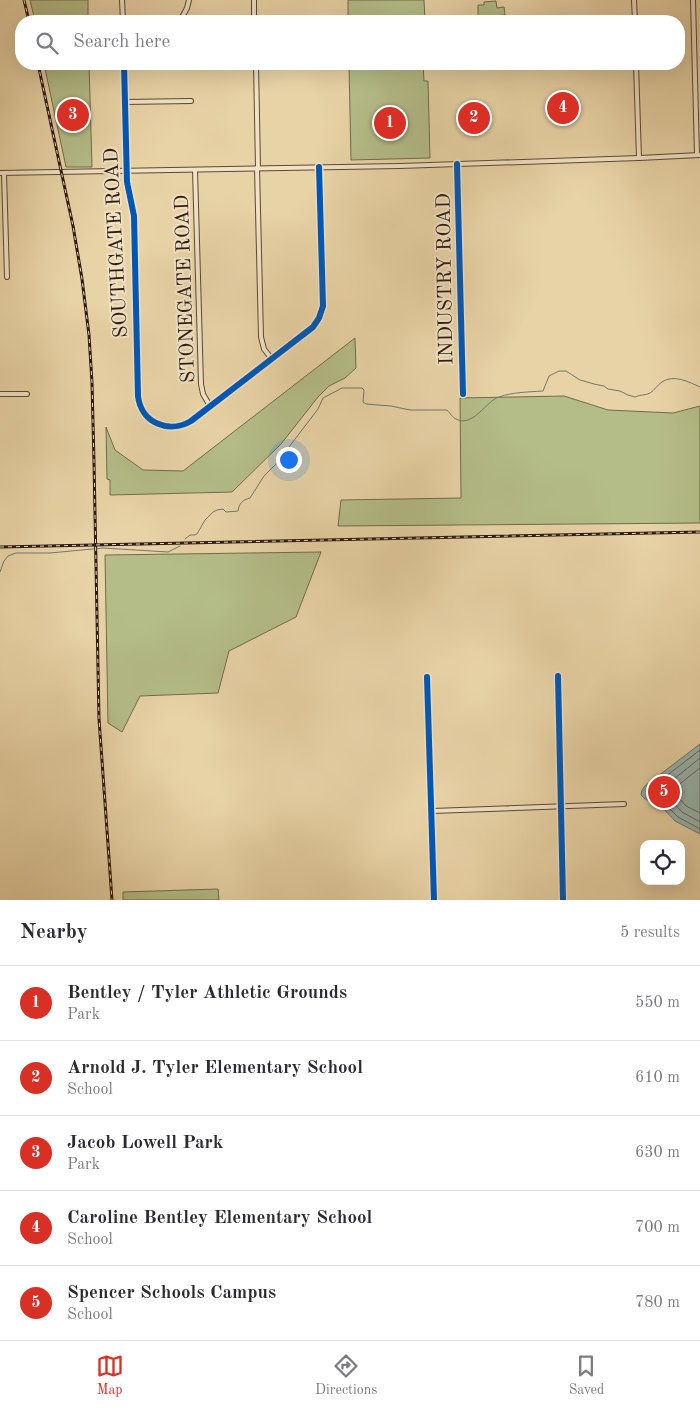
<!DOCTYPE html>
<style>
:root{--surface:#fff;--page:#f7f7f7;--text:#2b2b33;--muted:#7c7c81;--line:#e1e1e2;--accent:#d93025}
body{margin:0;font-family:"Old Standard TT",serif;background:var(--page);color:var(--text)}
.controls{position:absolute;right:15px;bottom:15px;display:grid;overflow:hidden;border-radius:10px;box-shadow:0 5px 20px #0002}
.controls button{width:45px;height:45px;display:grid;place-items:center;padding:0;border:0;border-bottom:1px solid var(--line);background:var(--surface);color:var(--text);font:25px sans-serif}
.you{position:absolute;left:288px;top:459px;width:18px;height:18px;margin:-12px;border:4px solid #fff;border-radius:50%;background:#1a73e8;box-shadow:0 0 0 8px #1a73e833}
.badge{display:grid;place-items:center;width:32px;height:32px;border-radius:50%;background:var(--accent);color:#fff;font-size:16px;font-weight:700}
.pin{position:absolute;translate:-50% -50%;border:2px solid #fff;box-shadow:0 1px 5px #0006}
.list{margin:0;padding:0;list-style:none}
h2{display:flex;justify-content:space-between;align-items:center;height:65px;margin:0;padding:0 20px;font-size:21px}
h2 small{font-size:16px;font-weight:400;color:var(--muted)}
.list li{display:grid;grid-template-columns:32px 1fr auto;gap:15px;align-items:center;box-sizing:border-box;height:75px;padding:0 20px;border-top:1px solid var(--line)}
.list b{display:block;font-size:19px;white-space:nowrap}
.list p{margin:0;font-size:16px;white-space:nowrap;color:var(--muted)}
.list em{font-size:16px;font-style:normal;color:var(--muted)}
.icon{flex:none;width:28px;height:28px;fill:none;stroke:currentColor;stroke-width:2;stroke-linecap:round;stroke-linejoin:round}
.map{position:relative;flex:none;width:700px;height:900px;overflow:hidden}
.search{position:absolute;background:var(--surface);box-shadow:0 5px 20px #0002;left:15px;right:15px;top:15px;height:55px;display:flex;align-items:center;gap:12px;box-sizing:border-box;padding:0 18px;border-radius:20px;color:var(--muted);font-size:19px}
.sheet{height:440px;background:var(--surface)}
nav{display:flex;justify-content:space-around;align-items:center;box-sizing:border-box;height:70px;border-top:1px solid var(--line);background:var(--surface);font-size:14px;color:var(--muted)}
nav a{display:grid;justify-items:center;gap:2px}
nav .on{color:var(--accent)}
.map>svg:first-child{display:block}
.green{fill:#b4bd88;stroke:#716c4c}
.water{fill:#9ab6b1;stroke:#6f7871}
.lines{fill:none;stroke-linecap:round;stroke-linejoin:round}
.shore{stroke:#646860;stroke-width:1}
.stream{stroke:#6f7871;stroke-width:1}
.minor-casing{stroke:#5c4836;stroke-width:6}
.minor{stroke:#f0e2c5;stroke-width:4}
.rail-casing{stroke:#2e1a10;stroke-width:3}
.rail{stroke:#f0e2c5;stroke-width:1;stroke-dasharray:4;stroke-linecap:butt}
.cycleway-casing{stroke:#f0e2c5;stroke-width:9}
.cycleway{stroke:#0057b8;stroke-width:6}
.labels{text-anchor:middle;stroke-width:4;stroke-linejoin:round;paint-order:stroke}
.street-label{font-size:20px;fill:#2e1a10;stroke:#f0e2c5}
</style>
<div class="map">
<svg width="700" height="900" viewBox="0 0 700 900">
<rect width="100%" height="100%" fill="#e8d3a6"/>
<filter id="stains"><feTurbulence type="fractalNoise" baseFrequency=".004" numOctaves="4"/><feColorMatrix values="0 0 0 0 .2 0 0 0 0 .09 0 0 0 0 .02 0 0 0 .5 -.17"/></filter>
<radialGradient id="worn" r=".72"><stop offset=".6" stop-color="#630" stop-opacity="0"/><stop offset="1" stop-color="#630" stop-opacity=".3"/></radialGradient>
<g class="green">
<path d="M30,0h58v21h-53z"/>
<path d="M348,0h76l1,21h-77z"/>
<path d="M496,1l1,7 7,-1 1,8 -27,2v-12h6v-3z"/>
<path d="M44,64h45l3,103h-26z"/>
<path d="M349,64h74l1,17h4l2,77 -79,2z"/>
<path d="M355,338l1,30 -11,10 -16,8 -11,11 -37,47 -49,48 -122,3v-15l-3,-1 -1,-52 9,23 28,20 40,1z"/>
<path d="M564,396l44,14 65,3 27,-7v117l-362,3 3,-26 120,-2 -1,-100z"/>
<path d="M321,552l-25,65 -67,34 -11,42 -78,3 -18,36 -14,-9 -3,-168z"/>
<path d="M218,889l1,11h-96v-8z"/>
</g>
<path class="water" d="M700,744v90l-25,-13 -13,-14 -18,-9 -3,-3 1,-5 3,-4z"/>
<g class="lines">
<g class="shore">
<path d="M700,750l-52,40 -1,2 1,3 17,9 13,13 22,12"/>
<path d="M700,758l-41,33 1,2 10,6 12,13 18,10"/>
<path d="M700,768l-28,22 14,16 14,7"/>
</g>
<g class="stream">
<path d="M185,539l5,-4h4l3,-1 8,-14 8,-8 4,-2 6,-1 3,3 12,-1c1,-7 4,-11 12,-13l14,-22 12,-12 42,-55 5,-11 19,-10h20l2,2 -1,12 3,2 25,2 19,4h37c3,3 6,8 9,9 17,9 30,-18 43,-22 14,-5 30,-5 44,-6l6,-15 10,-5h7l14,9 14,4 10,2 4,3 12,2 8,4 7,2c5,-3 10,-1 15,-4 5,-3 7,-8 12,-11 12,-8 27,0 38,5"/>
<path d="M0,572l4,-11 4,-5 8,-3h34l53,-5 65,4 12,-6"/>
</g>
<defs>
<g id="minor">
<path d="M122,0l1,21"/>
<path d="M254,0v21"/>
<path d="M634,0l1,21"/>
<path d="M693,0l4,155"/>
<path d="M180,21l7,-13 2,-8"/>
<path d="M124,64l3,118 7,34 4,180c3,27 31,38 53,25l122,-94 6,-9 4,-12 -4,-139"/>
<path d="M256,64l2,104"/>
<path d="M636,64l3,94"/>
<path d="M124,102l67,-1"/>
<path d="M457,164l6,230"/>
<path d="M257,168l4,169 3,12 7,9"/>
<path d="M195,170l6,214 2,10 7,12"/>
<path d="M0,173l400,-7 239,-8 61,-3"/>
<path d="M4,173l3,104"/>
<path d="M0,394h27"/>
<path d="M558,676l5,224"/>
<path d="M427,677l7,223"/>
<path d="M432,811l192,-7"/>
</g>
</defs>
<use href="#minor" class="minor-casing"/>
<use href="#minor" class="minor"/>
<defs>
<g id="rail">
<path d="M24,0l5,21"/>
<path d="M38,64l35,162 9,53 7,56 3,48 2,79 5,257 13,181"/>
<path d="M0,547l700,-15"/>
</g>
</defs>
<use href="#rail" class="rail-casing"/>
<use href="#rail" class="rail"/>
<defs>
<g id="cycleway">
<path d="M124,64l3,118 7,34 4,180c3,27 31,38 53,25l122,-94 6,-9 4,-12 -4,-139"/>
<path d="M457,164l6,230"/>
<path d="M558,676l5,224"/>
<path d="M427,677l7,223"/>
</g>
</defs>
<use href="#cycleway" class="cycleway-casing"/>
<use href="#cycleway" class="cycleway"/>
</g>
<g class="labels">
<g class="street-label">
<text transform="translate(115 243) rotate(-93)" y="7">SOUTHGATE ROAD</text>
<text transform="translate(444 279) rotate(-91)" y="7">INDUSTRY ROAD</text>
<text transform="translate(184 289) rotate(-92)" y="7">STONEGATE ROAD</text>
</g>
</g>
<rect width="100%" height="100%" filter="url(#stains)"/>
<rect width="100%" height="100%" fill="url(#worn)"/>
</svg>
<div class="controls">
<button><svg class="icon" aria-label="locate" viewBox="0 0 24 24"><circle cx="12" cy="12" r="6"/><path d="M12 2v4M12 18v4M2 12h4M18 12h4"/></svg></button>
</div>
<div class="you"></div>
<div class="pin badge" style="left:390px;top:123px">1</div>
<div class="pin badge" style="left:474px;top:118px">2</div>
<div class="pin badge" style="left:73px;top:115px">3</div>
<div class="pin badge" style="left:563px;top:108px">4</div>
<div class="pin badge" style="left:664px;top:792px">5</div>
<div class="search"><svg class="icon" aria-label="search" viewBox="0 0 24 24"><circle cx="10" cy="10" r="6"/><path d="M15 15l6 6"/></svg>Search here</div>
</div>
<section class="sheet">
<h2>Nearby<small>5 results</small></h2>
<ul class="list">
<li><span class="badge">1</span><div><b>Bentley / Tyler Athletic Grounds</b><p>Park</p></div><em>550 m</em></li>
<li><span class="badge">2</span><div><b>Arnold J. Tyler Elementary School</b><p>School</p></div><em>610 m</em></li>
<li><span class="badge">3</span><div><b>Jacob Lowell Park</b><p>Park</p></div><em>630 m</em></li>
<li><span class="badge">4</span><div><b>Caroline Bentley Elementary School</b><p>School</p></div><em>700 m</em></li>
<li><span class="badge">5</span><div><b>Spencer Schools Campus</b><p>School</p></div><em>780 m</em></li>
</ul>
</section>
<nav>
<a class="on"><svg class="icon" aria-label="map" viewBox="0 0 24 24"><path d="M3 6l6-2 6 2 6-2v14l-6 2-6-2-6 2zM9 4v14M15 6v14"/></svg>Map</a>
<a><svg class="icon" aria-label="directions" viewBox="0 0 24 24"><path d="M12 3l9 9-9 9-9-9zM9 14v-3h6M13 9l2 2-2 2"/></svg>Directions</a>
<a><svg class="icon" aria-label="saved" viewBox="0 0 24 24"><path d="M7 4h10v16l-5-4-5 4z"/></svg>Saved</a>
</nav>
